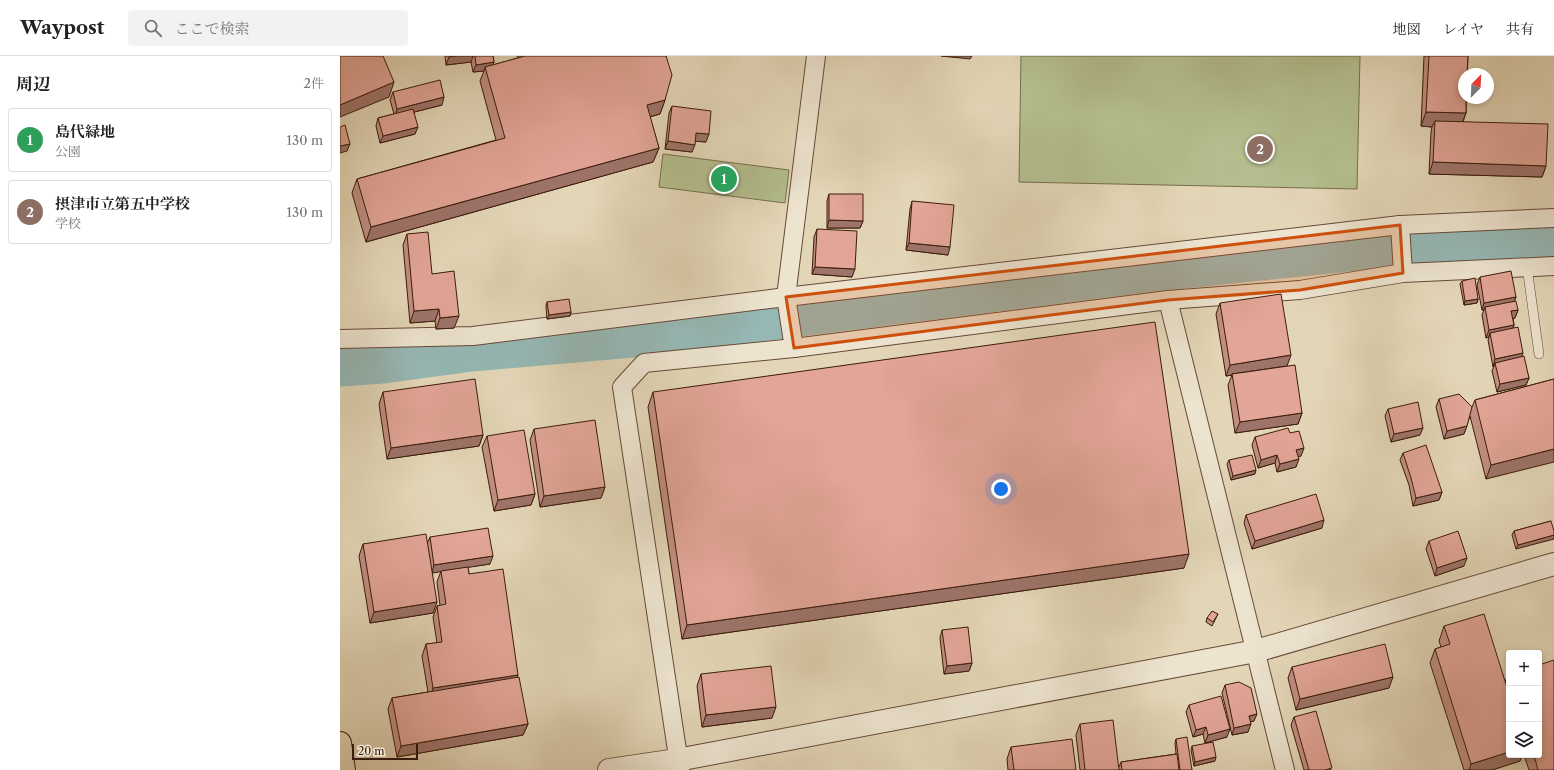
<!DOCTYPE html>
<html lang="ja">
<meta charset="utf-8">
<style>
:root{--surface:#fff;--page:#f2f2f2;--text:#222;--muted:#767676;--line:#e0e0e0;--accent:#8f2418}
body{margin:0;font-family:"Libre Caslon Text","Noto Serif JP",serif;background:var(--page);color:var(--text)}
.controls{position:absolute;right:12px;bottom:12px;display:grid;overflow:hidden;border-radius:4px;box-shadow:0 2px 6px #0003}
.controls button{width:36px;height:36px;display:grid;place-items:center;padding:0;border:0;border-bottom:1px solid var(--line);background:var(--surface);color:var(--text);font:20px sans-serif}
.compass{position:absolute;left:1118px;top:12px;width:36px;height:36px;border-radius:50%;background:var(--surface);box-shadow:0 2px 6px #0003;rotate:24deg}
.scale{position:absolute;left:12px;bottom:10px;width:66px;box-sizing:border-box;padding-left:4px;border:2px solid #3c1c0c;border-top:0;font-size:11px;line-height:14px;white-space:nowrap;color:#3c1c0c;-webkit-text-stroke:3px #ede4d0;paint-order:stroke}
.you{position:absolute;left:661px;top:433px;width:14px;height:14px;margin:-10px;border:3px solid #fff;border-radius:50%;background:#1a73e8;box-shadow:0 0 0 6px #1a73e833}
.badge{display:grid;place-items:center;width:26px;height:26px;border-radius:50%;background:var(--accent);color:#fff;font-size:13px;font-weight:700}
.pin{position:absolute;translate:-50% -50%;border:2px solid #fff;box-shadow:0 1px 4px #0006}
.list{margin:0;padding:0;list-style:none}
h2{display:flex;justify-content:space-between;align-items:center;height:52px;margin:0;padding:0 16px;font-size:17px}
h2 small{font-size:13px;font-weight:400;color:var(--muted)}
.list li{display:grid;grid-template-columns:26px 1fr auto;gap:12px;align-items:center;box-sizing:border-box;height:64px;margin:0 8px 8px;padding:0 8px;border:1px solid var(--line);border-radius:4px}
.list b{display:block;font-size:15px;white-space:nowrap}
.list p{margin:0;font-size:13px;white-space:nowrap;color:var(--muted)}
.list em{font-size:13px;font-style:normal;color:var(--muted)}
.icon{flex:none;width:22px;height:22px;fill:none;stroke:currentColor;stroke-width:2;stroke-linecap:round;stroke-linejoin:round}
.map{position:relative;flex:none;width:1214px;height:714px;overflow:hidden}
header{display:flex;align-items:center;gap:24px;box-sizing:border-box;height:56px;padding:0 20px;background:var(--surface);border-bottom:1px solid var(--line)}
header strong{font-size:19px}
nav{display:flex;gap:22px;margin-inline-start:auto;font-size:14px}
.search{width:280px;height:36px;background:var(--page);display:flex;align-items:center;gap:10px;box-sizing:border-box;padding:0 14px;border-radius:4px;color:var(--muted);font-size:15px}
main{display:flex}
aside{flex:1;background:var(--surface)}
.map>svg:first-child{display:block}
.green{fill:#b4be8e;stroke:#786d4d}
.lines{fill:none;stroke-linecap:round;stroke-linejoin:round}
.river{stroke:#96b8b5;stroke-width:39}
.service-casing{stroke:#664a37;stroke-width:10}
.minor-casing{stroke:#664a37;stroke-width:20}
.tertiary-casing{stroke:#664a37;stroke-width:24}
.primary-casing{stroke:#3c1c0c;stroke-width:24}
.service{stroke:#ede4d0;stroke-width:9}
.minor{stroke:#ede4d0;stroke-width:18}
.tertiary{stroke:#ede4d0;stroke-width:22}
.primary{stroke:#e3d6b7;stroke-width:22}
.wall{fill:#c28e82;stroke:#3c1c0c}
.shaded-wall{fill:#9e746a;stroke:#3c1c0c}
.building{fill:#e2a597;stroke:#3c1c0c}
.marked{fill:#ce500c;fill-opacity:0.2;stroke:#ce500c;stroke-width:3;stroke-linejoin:round}
</style>
<header>
<strong>Waypost</strong>
<div class="search"><svg class="icon" aria-label="search" viewBox="0 0 24 24"><circle cx="10" cy="10" r="6"/><path d="M15 15l6 6"/></svg>ここで検索</div>
<nav><a>地図</a><a>レイヤ</a><a>共有</a></nav>
</header>
<main>
<aside>
<h2>周辺<small>2件</small></h2>
<ul class="list">
<li><span class="badge" style="background:#2e9e5b">1</span><div><b>島代緑地</b><p>公園</p></div><em>130 m</em></li>
<li><span class="badge" style="background:#8d6e63">2</span><div><b>摂津市立第五中学校</b><p>学校</p></div><em>130 m</em></li>
</ul>
</aside>
<div class="map">
<svg width="1214" height="714" viewBox="0 0 1214 714">
<rect width="100%" height="100%" fill="#e3d6b7"/>
<filter id="stains"><feTurbulence type="fractalNoise" baseFrequency=".005" numOctaves="4"/><feColorMatrix values="0 0 0 0 .2 0 0 0 0 .09 0 0 0 0 .02 0 0 0 .5 -.17"/></filter>
<radialGradient id="worn" r=".72"><stop offset=".6" stop-color="#630" stop-opacity="0"/><stop offset="1" stop-color="#630" stop-opacity=".3"/></radialGradient>
<g class="green">
<path d="M681,0h339l-3,133 -338,-7z"/>
<path d="M323,98l126,16 -4,33 -126,-16z"/>
</g>
<g class="lines">
<path class="river" d="M0,311l43,-3 89,-12 172,-15 510,-65 273,-28 127,-6"/>
<defs>
<path id="service" d="M1187,211l12,87"/>
<g id="minor">
<path d="M1060,169l3,48"/>
<path d="M828,244l117,470"/>
<path d="M0,283l133,-3 313,-39 614,-72 154,-7"/>
<path d="M454,292l-8,-51 30,-241"/>
<path d="M340,714l-58,-383 22,-24 150,-15 374,-48 132,-10 103,-17 151,-7"/>
</g>
<path id="tertiary" d="M269,714l68,-10 579,-109 298,-87"/>
<path id="primary" d="M0,687l4,27"/>
</defs>
<use href="#service" class="service-casing"/>
<use href="#minor" class="minor-casing"/>
<use href="#tertiary" class="tertiary-casing"/>
<use href="#primary" class="primary-casing"/>
<use href="#service" class="service"/>
<use href="#minor" class="minor"/>
<use href="#tertiary" class="tertiary"/>
<use href="#primary" class="primary"/>
</g>
<g class="wall">
<path d="M105,0h48l1,6 -1,3 25,-7 -1,-2h149l-1,44 -5,14 -10,3 9,31 -6,14 -287,80 -14,-49 5,-14 139,-39 -16,-59 4,-10 -11,1 -2,-10 -25,3z"/>
<path d="M1084,0h44l-2,57 -3,9 83,44 -4,11 -113,-3 2,-42 1,-5 -11,-1z"/>
<path d="M53,36l49,13 -28,7 1,22 -35,9 -4,-17 2,-8 16,-4 -4,-14z"/>
<path d="M332,50l34,36 -11,-1 -3,11 -27,-3 4,-36z"/>
<path d="M489,138l34,27 -3,7h-33v-27z"/>
<path d="M572,145l36,54 -42,-5 4,-41z"/>
<path d="M477,173l35,48 -40,-3 2,-37z"/>
<path d="M67,178l25,40 22,54 -18,1 -1,-8 -25,2 -7,-78z"/>
<path d="M1140,221l36,20 -2,5 4,8 -3,8h-2l1,7 -1,3 16,50 -3,7 -29,7 -5,-21 2,-5 -1,1 -5,-27 1,-3 -3,1 -4,-23 2,-5h-2l-5,-25z"/>
<path d="M1122,225l16,18 -1,4 -13,2 -4,-21z"/>
<path d="M207,246l24,10 -1,4 -23,3 -1,-13z"/>
<path d="M880,247l67,63 15,47 -4,11 -63,9 -7,-48 4,-10 -6,1 -10,-62z"/>
<path d="M1214,323l-68,100 -16,-63 -6,18 -20,5 -8,-32 3,-8 33,8 3,-7z"/>
<path d="M43,336l100,43 -4,11 -92,13 -8,-55z"/>
<path d="M313,336l531,176 -502,71 -34,-232z"/>
<path d="M1048,353l32,26 -29,7 -6,-26z"/>
<path d="M194,373l71,58 -4,11 -61,9 -10,-67z"/>
<path d="M950,377l11,23h-3l-2,11 -19,5 -2,-9 -17,5 -6,-23 3,-8z"/>
<path d="M147,380l48,58 -4,11 -37,6 -12,-64z"/>
<path d="M1063,397l39,39 -3,8 -26,6 -4,-21 -9,-25z"/>
<path d="M889,404l26,14 -24,6 -4,-16z"/>
<path d="M906,459l76,13 -70,21 -8,-26z"/>
<path d="M1211,465l-35,28 -4,-14 2,-4z"/>
<path d="M90,481l60,27 -22,3 1,7 48,103 11,47 -5,11 -126,22 -9,-48 4,-11 36,-6 -6,-36 4,-12 11,-1 -4,-26 4,-11 3,-1 -3,-23 4,-11 -9,2 1,40 -63,10 -11,-67 4,-12h64z"/>
<path d="M1089,485l35,25 -29,10 -9,-27z"/>
<path d="M878,558l-6,12 -6,-4 1,-4z"/>
<path d="M1104,570l61,56 3,-8h1v81h13l-2,6 -28,9h-28l-34,-107 5,-14 6,-2 -2,-6z"/>
<path d="M602,574l30,33 -3,8 -25,3 -4,-36z"/>
<path d="M952,611l97,21 -93,22 -8,-32z"/>
<path d="M361,618l71,44 -70,9 -5,-41z"/>
<path d="M885,629l29,36 -4,1 -2,10 -16,3 -10,-42z"/>
<path d="M849,649l38,32 -22,6 -2,-9 -10,3 -7,-25z"/>
<path d="M954,661l37,53h-27l-13,-45z"/>
<path d="M740,668l39,43 2,-5 55,-8 -1,-11 1,-4 16,31h-112l-4,-35z"/>
<path d="M852,690l23,15 -21,5 -3,-16z"/>
<path d="M671,691l65,23h-68l-1,-11z"/>
<path d="M1184,699h15l15,15h-25z"/>
</g>
<g class="shaded-wall">
<path d="M116,0h17l-2,6 -25,3 3,-8z"/>
<path d="M601,0h31l-2,3z"/>
<path d="M154,6l-3,8 -6,-3 -1,4 -11,1 3,-7z"/>
<path d="M54,26l-5,15 -49,20v-12z"/>
<path d="M104,41l-2,8 -47,12 2,-8z"/>
<path d="M325,44l-5,14 -19,5 6,-14z"/>
<path d="M1086,56l40,1 -6,15 -25,-7 -3,6 -11,-1z"/>
<path d="M78,71l-3,7 -35,9 3,-7z"/>
<path d="M356,77l13,1 -3,8 -13,-1z"/>
<path d="M328,85l27,4 -3,7 -27,-3z"/>
<path d="M10,88l-3,7 -7,2v-7z"/>
<path d="M319,92l-6,14 -287,80 5,-15z"/>
<path d="M1093,106l113,4 -4,11 -113,-3z"/>
<path d="M489,164l34,1 -3,7h-33z"/>
<path d="M569,187l41,4 -2,8 -42,-5z"/>
<path d="M475,211l40,2 -3,8 -40,-3z"/>
<path d="M1176,241l-3,7 -28,3 -1,3h-2l2,-7z"/>
<path d="M1138,243l-1,4 -13,2 1,-4z"/>
<path d="M99,253l-4,12 -25,2 4,-12z"/>
<path d="M1178,254l-3,8 -6,1 2,-8z"/>
<path d="M231,256l-1,4 -23,3 2,-4z"/>
<path d="M119,260l-5,12 -18,1 4,-11z"/>
<path d="M1174,269l-3,8h-21l-1,4 -3,1 3,-8z"/>
<path d="M1183,297l-3,8 -25,2 -1,3 -1,1 2,-8z"/>
<path d="M951,299l-4,11 -55,8v1l-6,1 4,-11z"/>
<path d="M1189,322l-3,7 -29,7 3,-8z"/>
<path d="M962,357l-4,11 -63,9 5,-11z"/>
<path d="M1127,370l-3,8 -20,5 3,-8z"/>
<path d="M1083,372l-3,7 -29,7 3,-8z"/>
<path d="M143,379l-4,11 -92,13 4,-11z"/>
<path d="M964,392l-3,8 -8,2 3,-8z"/>
<path d="M1214,393v13l-68,17 5,-14z"/>
<path d="M937,399l-2,8 -17,5 3,-8z"/>
<path d="M959,403l-3,8 -19,5 3,-8z"/>
<path d="M916,414l-1,4 -24,6 2,-4z"/>
<path d="M265,431l-4,11 -61,9 4,-11z"/>
<path d="M1102,436l-3,8 -26,6 3,-8z"/>
<path d="M195,438l-4,11 -37,6 4,-11z"/>
<path d="M984,464l-2,8 -70,21 3,-8z"/>
<path d="M1214,479v4l-38,10 2,-4z"/>
<path d="M849,498l-5,14 -502,71 5,-14z"/>
<path d="M153,500l-3,8 -58,9 2,-8z"/>
<path d="M1127,502l-3,8 -29,10 2,-8z"/>
<path d="M97,546l-4,11 -63,10 4,-11z"/>
<path d="M632,607l-3,8 -25,3 3,-8z"/>
<path d="M178,619l-4,11 -85,13 4,-11z"/>
<path d="M1053,621l-4,11 -93,22 4,-11z"/>
<path d="M436,651l-4,11 -70,9 4,-12z"/>
<path d="M917,658l-3,7 -8,2 3,-7z"/>
<path d="M188,668l-5,11 -126,22 4,-11z"/>
<path d="M911,668l-3,8 -16,3 2,-7z"/>
<path d="M866,671l-3,7 -10,3 3,-7z"/>
<path d="M890,673l-3,8 -22,6 3,-8z"/>
<path d="M1169,696v3h13l-2,6 -28,9h-23l2,-6z"/>
<path d="M876,701l-1,4 -21,5 1,-4z"/>
</g>
<g class="building">
<path d="M0,0h43l11,26 -54,23z"/>
<path d="M135,0h18l1,6 -18,3z"/>
<path d="M185,0h141l6,19 -7,25 -18,5 12,43 -288,79 -14,-48 148,-41 -20,-71z"/>
<path d="M1089,0h39l-1,18h-3v24h2v15l-40,-1z"/>
<path d="M100,24l4,17 -47,12 -4,-17z"/>
<path d="M332,50l39,5 -2,23 -13,-1 -1,12 -27,-4z"/>
<path d="M73,53l5,18 -35,9 -5,-18z"/>
<path d="M1095,65l113,3 -2,42 -113,-4z"/>
<path d="M5,69l5,19 -10,2v-19z"/>
<path d="M489,138h34v27l-34,-1z"/>
<path d="M572,145l42,4 -4,42 -41,-4z"/>
<path d="M477,173l40,2 -2,38 -40,-2z"/>
<path d="M88,176l4,42 22,-3 5,45 -19,2 -1,-9 -25,2 -7,-77z"/>
<path d="M1171,215l5,26 -32,6 -4,-26z"/>
<path d="M1135,222l3,21 -13,2 -3,-20z"/>
<path d="M941,238l10,61 -61,10 -10,-62z"/>
<path d="M229,243l2,13 -22,3 -2,-13z"/>
<path d="M1176,245l2,9 -7,1 3,14 -25,5 -4,-23z"/>
<path d="M815,266l34,232 -502,71 -34,-233z"/>
<path d="M1178,271l5,26 -28,6 -5,-26z"/>
<path d="M1184,300l5,22 -29,6 -5,-21z"/>
<path d="M955,309l7,48 -62,9 -8,-48z"/>
<path d="M135,323l8,56 -92,13 -8,-56z"/>
<path d="M1214,323v70l-63,16 -16,-65z"/>
<path d="M1119,338l13,13 -5,19 -20,5 -8,-32z"/>
<path d="M1078,346l5,26 -29,6 -6,-25z"/>
<path d="M255,364l10,67 -61,9 -10,-67z"/>
<path d="M948,372l2,5 9,-2 5,17 -8,2 3,9 -19,5 -3,-9 -16,5 -6,-23z"/>
<path d="M184,374l11,64 -37,6 -11,-64z"/>
<path d="M1086,389l16,47 -26,6 -5,-20 -8,-25z"/>
<path d="M912,399l4,15 -23,6 -4,-16z"/>
<path d="M976,438l8,26 -69,21 -9,-26z"/>
<path d="M1211,465l3,10v4l-36,10 -4,-14z"/>
<path d="M148,472l5,28 -59,9 -4,-28z"/>
<path d="M1118,475l9,27 -30,10 -8,-27z"/>
<path d="M86,478l11,68 -63,10 -11,-68z"/>
<path d="M128,511l1,7 34,-5 15,106 -85,13 -7,-44 16,-2 -5,-36 9,-2 -5,-33z"/>
<path d="M872,555l6,3 -5,8 -6,-4z"/>
<path d="M1144,558l25,80v58l-38,12 -36,-115 15,-5 -6,-18z"/>
<path d="M628,571l4,36 -25,3 -5,-36z"/>
<path d="M1045,588l8,33 -93,22 -8,-32z"/>
<path d="M1214,604v110h-16l-4,-15h5v-90z"/>
<path d="M431,610l5,41 -70,8 -5,-41z"/>
<path d="M179,621l9,47 -127,22 -9,-48z"/>
<path d="M899,626l12,6 6,26 -8,2 2,8 -17,4 -9,-43z"/>
<path d="M881,640l9,33 -22,6 -2,-8 -10,3 -7,-25z"/>
<path d="M976,655l16,57 -7,2h-16l-15,-53z"/>
<path d="M773,664l6,50h-34l-5,-46z"/>
<path d="M847,681l5,33h-12l-4,-31z"/>
<path d="M732,683l4,31h-62l-3,-23z"/>
<path d="M873,686l3,15 -21,5 -3,-16z"/>
<path d="M837,698l2,16h-57l-1,-8z"/>
</g>
<path class="marked" d="M1060,169l3,48 -103,17 -132,10 -374,48 -8,-51z"/>
<rect width="100%" height="100%" filter="url(#stains)"/>
<rect width="100%" height="100%" fill="url(#worn)"/>
</svg>
<div class="controls">
<button>+</button>
<button>−</button>
<button><svg class="icon" aria-label="layers" viewBox="0 0 24 24"><path d="M12 4l9 5-9 5-9-5zM3 14l9 5 9-5"/></svg></button>
</div>
<svg class="compass" viewBox="-18 -18 36 36"><path d="M0-13l5 13h-10z" fill="#e53935"/><path d="M0 13l5-13h-10z" fill="#767676"/></svg>
<div class="scale">20 m</div>
<div class="you"></div>
<div class="pin badge" style="left:384px;top:123px;background:#2e9e5b">1</div>
<div class="pin badge" style="left:920px;top:93px;background:#8d6e63">2</div>
</div>
</main>
